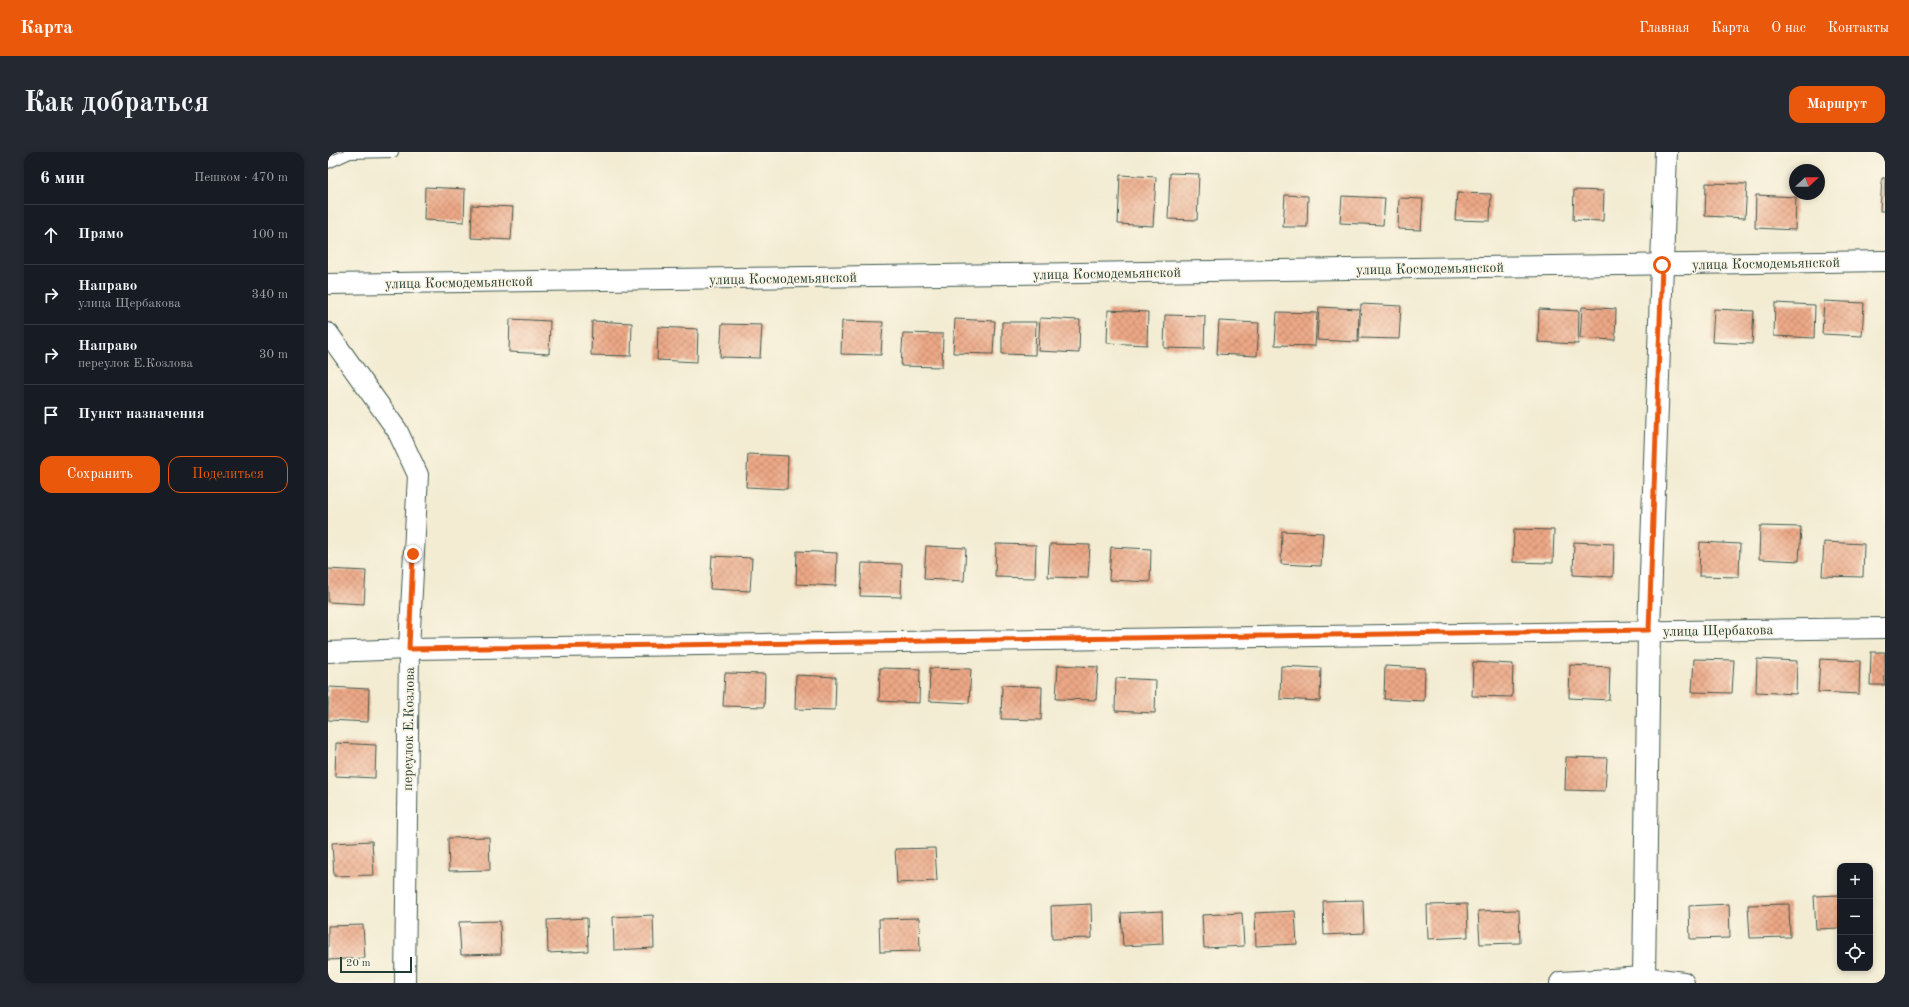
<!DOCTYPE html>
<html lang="ru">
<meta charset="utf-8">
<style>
:root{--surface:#171b24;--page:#242831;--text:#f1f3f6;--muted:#9ea1a6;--line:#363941;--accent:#ea580c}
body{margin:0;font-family:"Old Standard TT",serif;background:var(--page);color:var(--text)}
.controls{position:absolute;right:12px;bottom:12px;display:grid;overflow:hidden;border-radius:8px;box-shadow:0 2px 6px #0003}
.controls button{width:36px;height:36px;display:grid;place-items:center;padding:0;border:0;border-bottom:1px solid var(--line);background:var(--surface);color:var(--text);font:20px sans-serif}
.compass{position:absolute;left:1461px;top:12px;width:36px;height:36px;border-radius:50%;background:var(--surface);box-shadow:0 2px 6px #0003;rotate:68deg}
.scale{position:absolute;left:12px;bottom:10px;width:72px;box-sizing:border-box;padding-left:4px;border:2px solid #1f3d34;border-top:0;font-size:11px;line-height:14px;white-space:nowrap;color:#1f3d34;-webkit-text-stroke:3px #fcf5e5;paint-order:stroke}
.stop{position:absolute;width:12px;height:12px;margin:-9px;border:3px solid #ea580c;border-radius:50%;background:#fff}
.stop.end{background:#ea580c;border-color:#fff;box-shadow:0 1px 4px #0008}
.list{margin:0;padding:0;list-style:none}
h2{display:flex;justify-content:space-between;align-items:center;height:52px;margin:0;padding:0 16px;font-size:17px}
h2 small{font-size:13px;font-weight:400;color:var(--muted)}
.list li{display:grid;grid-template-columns:26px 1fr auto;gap:12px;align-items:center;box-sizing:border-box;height:60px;padding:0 16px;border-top:1px solid var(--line)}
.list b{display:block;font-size:15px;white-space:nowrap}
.list p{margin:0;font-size:13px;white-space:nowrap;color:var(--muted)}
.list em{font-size:13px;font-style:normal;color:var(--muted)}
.actions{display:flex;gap:8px;padding:12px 16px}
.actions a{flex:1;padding:9px 0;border:1px solid var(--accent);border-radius:12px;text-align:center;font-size:14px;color:var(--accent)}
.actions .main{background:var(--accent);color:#fff}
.icon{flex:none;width:22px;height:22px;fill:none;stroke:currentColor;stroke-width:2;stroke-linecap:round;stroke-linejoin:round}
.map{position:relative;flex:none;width:1557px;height:831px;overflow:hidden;border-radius:12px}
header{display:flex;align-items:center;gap:24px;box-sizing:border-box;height:56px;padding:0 20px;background:var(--accent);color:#fff}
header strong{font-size:19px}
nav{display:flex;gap:22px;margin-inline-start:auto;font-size:14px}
.intro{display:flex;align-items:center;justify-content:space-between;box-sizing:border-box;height:96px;padding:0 24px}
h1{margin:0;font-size:28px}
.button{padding:10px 18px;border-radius:12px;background:var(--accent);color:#fff;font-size:14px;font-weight:700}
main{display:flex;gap:24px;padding:0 24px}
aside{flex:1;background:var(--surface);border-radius:12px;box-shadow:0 2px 6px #0003}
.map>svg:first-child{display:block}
.building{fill:url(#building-cross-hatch)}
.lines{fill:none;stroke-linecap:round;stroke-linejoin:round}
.service-casing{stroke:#3f574c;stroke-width:12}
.minor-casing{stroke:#3f574c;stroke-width:22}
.tertiary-casing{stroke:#3f574c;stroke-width:24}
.secondary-casing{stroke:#3f574c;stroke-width:24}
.service{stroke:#fff;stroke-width:10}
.minor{stroke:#fff;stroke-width:20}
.tertiary{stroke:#fff;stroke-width:22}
.secondary{stroke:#fff;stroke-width:22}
.route{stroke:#ea580c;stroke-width:5}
.labels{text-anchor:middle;stroke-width:3.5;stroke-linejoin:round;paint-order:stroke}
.street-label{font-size:14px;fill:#1f3d34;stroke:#fcf5e5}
</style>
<header>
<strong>Карта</strong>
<nav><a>Главная</a><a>Карта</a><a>О нас</a><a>Контакты</a></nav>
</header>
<div class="intro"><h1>Как добраться</h1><a class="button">Маршрут</a></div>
<main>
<aside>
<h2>6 мин<small>Пешком · 470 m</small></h2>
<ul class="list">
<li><svg class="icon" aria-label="ahead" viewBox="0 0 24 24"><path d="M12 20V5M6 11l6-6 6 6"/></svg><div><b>Прямо</b></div><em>100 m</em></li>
<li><svg class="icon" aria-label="right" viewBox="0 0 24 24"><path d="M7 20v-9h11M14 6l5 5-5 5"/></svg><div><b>Направо</b><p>улица Щербакова</p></div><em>340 m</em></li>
<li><svg class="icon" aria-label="right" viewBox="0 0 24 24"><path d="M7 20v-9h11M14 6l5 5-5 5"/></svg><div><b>Направо</b><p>переулок Е.Козлова</p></div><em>30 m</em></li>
<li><svg class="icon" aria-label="arrive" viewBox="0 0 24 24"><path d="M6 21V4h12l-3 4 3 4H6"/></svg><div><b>Пункт назначения</b></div></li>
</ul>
<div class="actions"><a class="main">Сохранить</a><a>Поделиться</a></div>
</aside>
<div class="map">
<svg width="1557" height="831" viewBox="0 0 1557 831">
<defs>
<pattern id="building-cross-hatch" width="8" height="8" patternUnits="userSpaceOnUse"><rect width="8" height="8" fill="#eda886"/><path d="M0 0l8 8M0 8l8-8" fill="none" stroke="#bf8a6e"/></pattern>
</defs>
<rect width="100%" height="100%" fill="#fcf5e5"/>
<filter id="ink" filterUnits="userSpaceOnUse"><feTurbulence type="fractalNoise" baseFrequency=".025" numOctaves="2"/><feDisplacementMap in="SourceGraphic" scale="8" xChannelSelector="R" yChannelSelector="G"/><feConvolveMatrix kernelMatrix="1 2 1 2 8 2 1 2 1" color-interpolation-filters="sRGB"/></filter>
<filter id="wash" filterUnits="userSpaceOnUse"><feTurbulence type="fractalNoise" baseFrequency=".012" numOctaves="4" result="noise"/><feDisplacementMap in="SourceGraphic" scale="16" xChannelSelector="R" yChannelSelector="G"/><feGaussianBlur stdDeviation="0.9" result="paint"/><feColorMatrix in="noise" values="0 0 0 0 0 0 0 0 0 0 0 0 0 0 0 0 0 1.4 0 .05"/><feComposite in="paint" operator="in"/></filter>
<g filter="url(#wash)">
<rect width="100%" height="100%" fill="#f3ecd3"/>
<g id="blocks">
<g class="building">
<path d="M842,21l29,1 -2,46 -29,-1z"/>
<path d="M792,23l36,2 -3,49 -35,-2z"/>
<path d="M1554,26h3v33h-5z"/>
<path d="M1378,31l41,1 -2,34 -40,-2z"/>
<path d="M97,35l40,2 -1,33 -40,-2z"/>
<path d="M1246,38l30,1 -1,30 -30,-1z"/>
<path d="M1129,41l34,1 -1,27 -35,-1z"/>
<path d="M957,43l23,1 -1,31h-24z"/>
<path d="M1428,43l40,2 -1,33 -40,-2z"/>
<path d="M1014,44l43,2 -2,27 -43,-2z"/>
<path d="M1071,46l24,1 -2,31 -23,-1z"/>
<path d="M144,53l41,2 -2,33 -40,-2z"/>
<path d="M1496,149l40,2 -2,33 -40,-2z"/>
<path d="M1447,151l40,2 -1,33 -40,-2z"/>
<path d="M1033,152l40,2 -2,33 -40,-1z"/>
<path d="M991,155l40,2 -1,33 -41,-2z"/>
<path d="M1254,155l34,2 -1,31 -35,-2z"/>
<path d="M1211,157l40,2 -1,33 -40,-2z"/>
<path d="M1386,157l40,2 -2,33 -40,-2z"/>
<path d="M780,158l40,2 -1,33 -40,-2z"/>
<path d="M949,160l40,1 -2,33 -40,-1z"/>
<path d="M837,163l40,1 -1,33 -40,-1z"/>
<path d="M712,166l40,2 -1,33 -41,-2z"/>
<path d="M182,167l40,2 -1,33 -40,-2z"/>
<path d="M627,167l40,2 -2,33 -40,-1z"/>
<path d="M264,169l40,2 -1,33 -40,-1z"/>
<path d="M514,169l41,1 -2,33 -40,-1z"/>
<path d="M891,169l40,2 -2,33 -40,-2z"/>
<path d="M674,170h34l-1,33 -33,-1z"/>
<path d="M394,172l40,1 -2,33 -40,-1z"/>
<path d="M330,175l40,2 -1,33 -40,-2z"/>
<path d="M575,181l40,1 -1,33 -41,-1z"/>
<path d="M420,302l40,2 -1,33 -41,-2z"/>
<path d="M1432,374l41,1 -2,34 -40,-2z"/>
<path d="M1186,377l40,1 -1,33 -40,-1z"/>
<path d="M954,379l41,2 -2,33 -40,-2z"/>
<path d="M1246,390l40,2 -1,33 -40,-2z"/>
<path d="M1372,390l40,2 -1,33 -40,-1z"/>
<path d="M1496,390l40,2 -1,33 -41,-1z"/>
<path d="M668,392l40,1 -1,33 -40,-1z"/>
<path d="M722,392l40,1 -2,33 -40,-1z"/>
<path d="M598,394l40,2 -2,33 -40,-2z"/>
<path d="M783,395l40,2 -1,33 -41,-2z"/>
<path d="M469,399l40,2 -1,33 -40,-2z"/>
<path d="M384,404l40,2 -2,33 -40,-2z"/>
<path d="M534,411l40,1 -1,33 -41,-1z"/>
<path d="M0,417l38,2 -2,33 -36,-2z"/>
<path d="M1543,500h14v33h-15z"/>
<path d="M1366,507l40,1 -2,33 -40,-1z"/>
<path d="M1429,507l40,2 -1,33 -40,-2z"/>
<path d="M1492,507l40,2 -1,33 -41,-2z"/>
<path d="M1145,510l40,2 -1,33 -40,-1z"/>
<path d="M730,513l40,2 -2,33 -40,-1z"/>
<path d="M1242,513l40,2 -1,33 -40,-2z"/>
<path d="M953,514l40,2 -1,33 -40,-2z"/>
<path d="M1057,514l40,2 -1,33 -40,-2z"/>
<path d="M552,516l40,1 -1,34 -40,-2z"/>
<path d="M602,516l41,1 -2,34 -40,-2z"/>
<path d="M397,521l40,1 -1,33 -41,-1z"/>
<path d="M468,523l40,2 -1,33 -40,-1z"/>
<path d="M788,526l40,2 -1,33 -40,-2z"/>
<path d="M674,533l40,2 -1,33 -40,-1z"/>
<path d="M1,535l40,2 -1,33 -40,-2z"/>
<path d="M8,591l40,2 -1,33 -40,-2z"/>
<path d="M1238,605l41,1 -2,33 -40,-1z"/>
<path d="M161,685l1,33 -41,1 -1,-33z"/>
<path d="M44,689l2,34 -40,1 -2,-33z"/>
<path d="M607,696l2,33 -40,2 -2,-34z"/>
<path d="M1512,743v33l-24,1 -2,-33z"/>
<path d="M1035,748l1,33 -40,2 -1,-34z"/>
<path d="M763,752l1,34 -40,1 -1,-33z"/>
<path d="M1139,752l1,33 -40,2 -1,-34z"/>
<path d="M1401,752l1,34 -40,1 -1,-33z"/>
<path d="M1461,752l1,33 -40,1 -2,-33z"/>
<path d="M1191,758l1,33 -40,1 -2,-33z"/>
<path d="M834,759l1,33 -40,2 -2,-33z"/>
<path d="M967,759l2,33 -41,2 -1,-33z"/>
<path d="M914,761l2,33 -40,2 -2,-33z"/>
<path d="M325,763l1,33 -40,2 -1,-33z"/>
<path d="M259,766l1,33 -40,2 -1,-33z"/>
<path d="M591,766l1,33 -40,1 -1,-33z"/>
<path d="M172,769l1,33 -40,1 -2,-33z"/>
<path d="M35,773l2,33 -37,2v-34z"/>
</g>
</g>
</g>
<g filter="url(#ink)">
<use href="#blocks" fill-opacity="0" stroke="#3f574c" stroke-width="1"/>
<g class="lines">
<defs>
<path id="service" d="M0,11l22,-10 43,-1"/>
<g id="minor">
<path d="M0,132l1557,-23"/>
<path d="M0,181l69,97 21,45 -9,174 -4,334"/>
<path d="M0,500l81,-3 1476,-21"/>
</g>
<path id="tertiary" d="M1316,826l5,-348 17,-478"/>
<path id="secondary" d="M1233,831l83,-5 39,5"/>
</defs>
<use href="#service" class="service-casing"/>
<use href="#minor" class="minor-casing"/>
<use href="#tertiary" class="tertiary-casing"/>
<use href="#secondary" class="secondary-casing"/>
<use href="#service" class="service"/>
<use href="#minor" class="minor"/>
<use href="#tertiary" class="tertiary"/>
<use href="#secondary" class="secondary"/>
</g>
</g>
<g class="lines" filter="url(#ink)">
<path class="route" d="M85,402l-4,95 1240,-19 13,-365"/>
</g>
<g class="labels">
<g class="street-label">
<text transform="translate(1438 111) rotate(-1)" y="5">улица Космодемьянской</text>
<text transform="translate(1102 116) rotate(-1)" y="5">улица Космодемьянской</text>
<text transform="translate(779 121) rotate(-1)" y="5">улица Космодемьянской</text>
<text transform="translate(455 126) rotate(-1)" y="5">улица Космодемьянской</text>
<text transform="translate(131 130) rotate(-1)" y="5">улица Космодемьянской</text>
<text transform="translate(1390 478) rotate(-1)" y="5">улица Щербакова</text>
<text transform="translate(80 577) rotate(-89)" y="5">переулок Е.Козлова</text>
</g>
</g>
</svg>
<div class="controls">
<button>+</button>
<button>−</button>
<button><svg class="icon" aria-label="locate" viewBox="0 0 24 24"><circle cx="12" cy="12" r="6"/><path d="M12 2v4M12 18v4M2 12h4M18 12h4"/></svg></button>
</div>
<svg class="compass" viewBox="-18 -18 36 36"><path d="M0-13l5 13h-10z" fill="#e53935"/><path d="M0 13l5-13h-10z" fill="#9ea1a6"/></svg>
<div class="scale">20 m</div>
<div class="stop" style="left:1334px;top:113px"></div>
<div class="stop end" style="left:85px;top:402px"></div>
</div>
</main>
